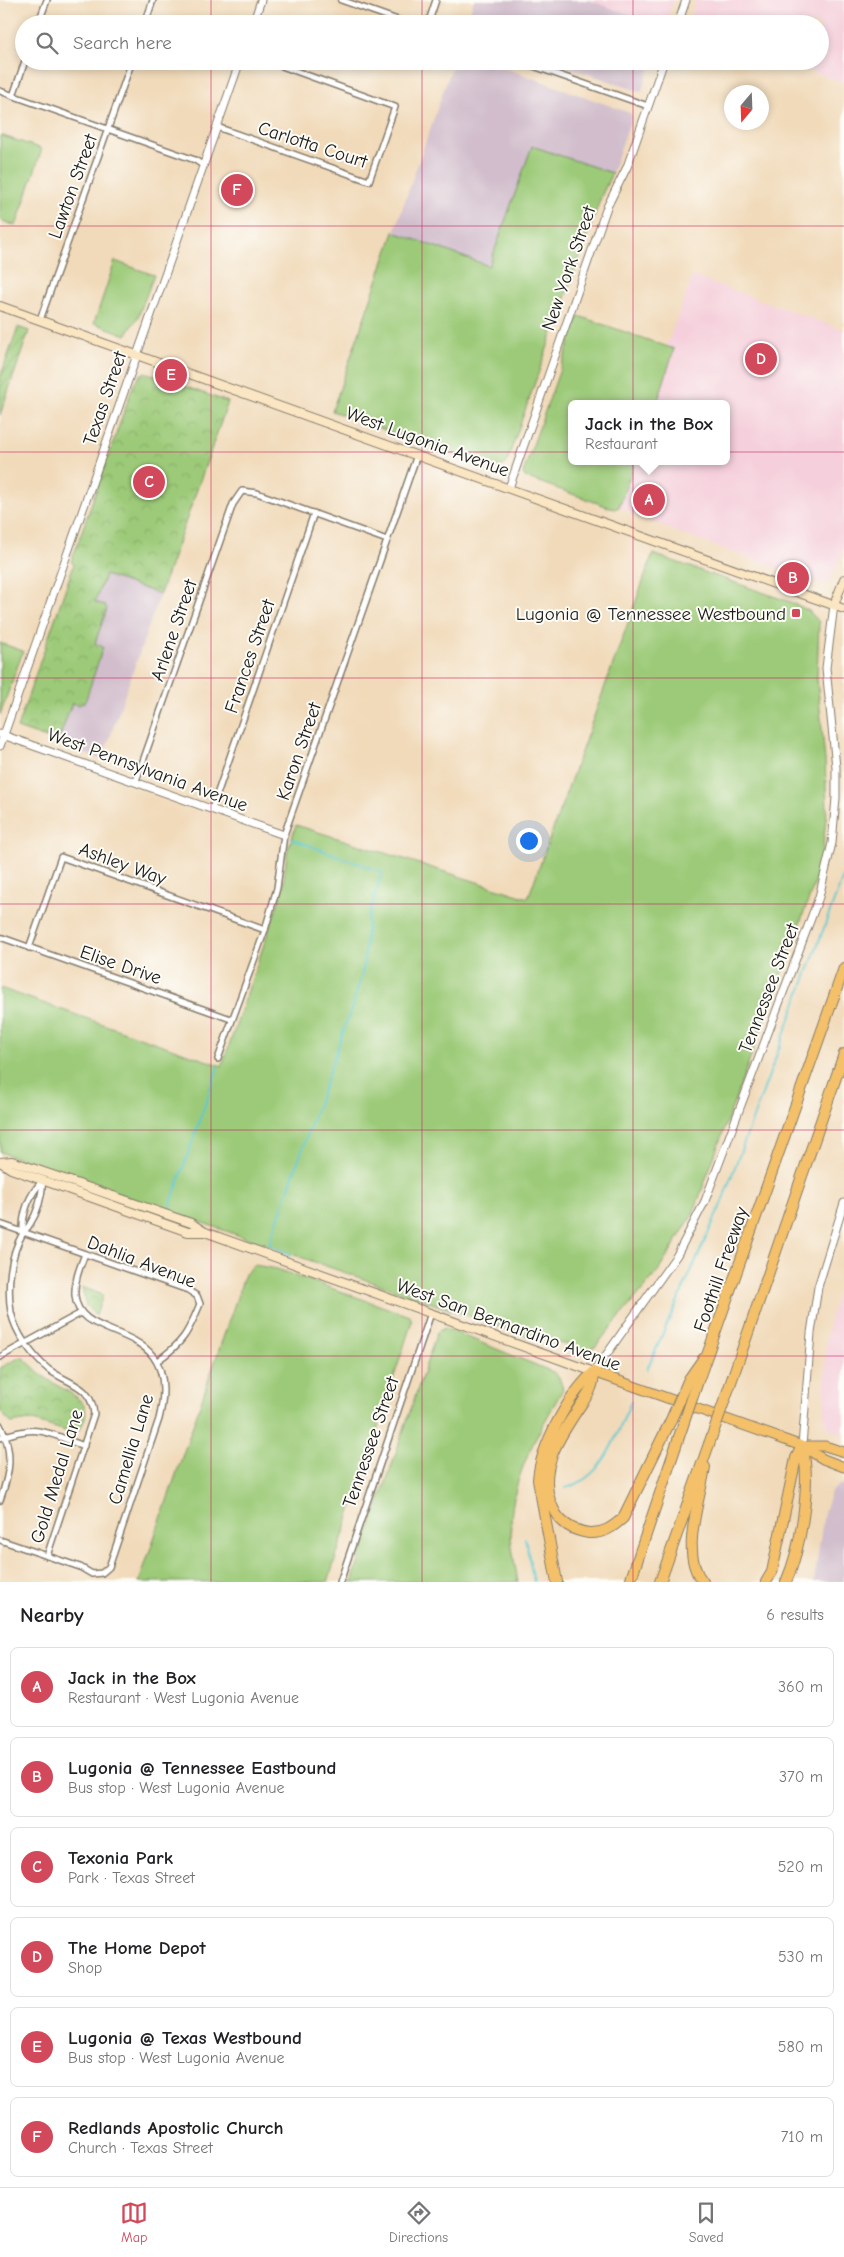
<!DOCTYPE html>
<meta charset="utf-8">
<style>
:root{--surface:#fff;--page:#f6f6f6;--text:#202124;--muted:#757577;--line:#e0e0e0;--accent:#d1495b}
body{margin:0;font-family:"Comic Neue",sans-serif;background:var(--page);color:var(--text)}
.compass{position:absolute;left:724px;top:85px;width:45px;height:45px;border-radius:50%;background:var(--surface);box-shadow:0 2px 8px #0003;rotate:199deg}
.you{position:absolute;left:528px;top:840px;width:18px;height:18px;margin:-12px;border:4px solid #fff;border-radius:50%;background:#1a73e8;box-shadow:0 0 0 8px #1a73e833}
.badge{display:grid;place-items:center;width:32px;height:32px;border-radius:50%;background:var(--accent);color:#fff;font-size:16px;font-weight:700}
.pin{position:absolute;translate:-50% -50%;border:2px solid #fff;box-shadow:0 1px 5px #0006}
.popup{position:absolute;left:568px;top:400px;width:162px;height:65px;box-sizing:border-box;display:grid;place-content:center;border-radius:8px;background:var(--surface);filter:drop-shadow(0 1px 4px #0005);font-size:16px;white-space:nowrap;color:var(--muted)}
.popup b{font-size:19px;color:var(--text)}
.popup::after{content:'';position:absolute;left:50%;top:100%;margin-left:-10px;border:10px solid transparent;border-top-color:var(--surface)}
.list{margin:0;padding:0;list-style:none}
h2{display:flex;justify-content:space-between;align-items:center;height:65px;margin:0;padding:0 20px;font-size:21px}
h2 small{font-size:16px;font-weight:400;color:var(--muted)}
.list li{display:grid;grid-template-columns:32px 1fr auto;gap:15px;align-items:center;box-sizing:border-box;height:80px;margin:0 10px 10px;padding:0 10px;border:1px solid var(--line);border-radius:8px}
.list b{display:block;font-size:19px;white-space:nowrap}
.list p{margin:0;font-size:16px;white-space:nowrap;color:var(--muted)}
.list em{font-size:16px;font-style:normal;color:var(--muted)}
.icon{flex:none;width:28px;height:28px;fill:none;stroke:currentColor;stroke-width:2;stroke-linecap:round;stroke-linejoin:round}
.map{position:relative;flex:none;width:844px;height:1582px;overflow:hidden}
.search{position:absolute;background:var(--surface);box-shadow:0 2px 8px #0003;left:15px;right:15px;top:15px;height:55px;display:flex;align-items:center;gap:12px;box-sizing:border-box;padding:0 18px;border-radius:28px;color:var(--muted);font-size:19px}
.sheet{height:605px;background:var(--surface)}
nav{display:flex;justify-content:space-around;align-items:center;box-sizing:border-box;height:70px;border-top:1px solid var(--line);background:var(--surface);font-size:14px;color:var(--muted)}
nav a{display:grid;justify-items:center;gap:2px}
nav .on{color:var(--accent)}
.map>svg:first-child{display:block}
.built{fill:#f5cfdb}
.industrial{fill:#d1bdcc}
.grass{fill:#9cca78;stroke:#5c734a}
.park{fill:url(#park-crowns);stroke:#5c734a}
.garden{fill:url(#garden-furrows);stroke:#5c734a}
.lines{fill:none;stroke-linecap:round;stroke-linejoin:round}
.stream{stroke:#5bc8d0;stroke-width:2}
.minor-casing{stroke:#867b6b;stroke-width:8}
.tertiary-casing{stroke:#867b6b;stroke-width:9}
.secondary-casing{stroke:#867b6b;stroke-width:10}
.primary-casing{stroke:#867b6b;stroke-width:11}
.motorway-casing{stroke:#867b6b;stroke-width:12}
.minor{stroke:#fff;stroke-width:5}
.tertiary{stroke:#fff;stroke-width:7}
.secondary{stroke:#fbe6c3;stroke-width:8}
.primary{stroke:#f4c16a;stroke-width:9}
.motorway{stroke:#f4c16a;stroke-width:10}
.motorway-bridge-casing{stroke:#867b6b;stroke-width:12;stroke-linecap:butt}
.motorway-bridge{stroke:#f4c16a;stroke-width:10}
.grid{fill:none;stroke:#c2185b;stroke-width:1;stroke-opacity:0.55}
.poi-dot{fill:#d1495b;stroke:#fdfcf7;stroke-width:2}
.labels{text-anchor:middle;stroke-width:4;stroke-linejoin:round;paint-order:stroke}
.street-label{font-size:19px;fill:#1c1c1c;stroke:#fdfcf7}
.poi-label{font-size:19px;fill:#1c1c1c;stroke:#fdfcf7;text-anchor:end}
</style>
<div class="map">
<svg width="844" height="1582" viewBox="0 0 844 1582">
<defs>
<pattern id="park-crowns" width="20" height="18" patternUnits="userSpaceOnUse" patternTransform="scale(1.25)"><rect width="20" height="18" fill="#9cca78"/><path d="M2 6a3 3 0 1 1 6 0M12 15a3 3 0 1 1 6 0" fill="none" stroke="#86ad67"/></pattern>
<pattern id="garden-furrows" width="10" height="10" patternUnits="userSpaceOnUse" patternTransform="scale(1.25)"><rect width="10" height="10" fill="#9cca78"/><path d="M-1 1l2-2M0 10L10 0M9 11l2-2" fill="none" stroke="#86ad67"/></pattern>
</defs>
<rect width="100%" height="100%" fill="#fdfcf7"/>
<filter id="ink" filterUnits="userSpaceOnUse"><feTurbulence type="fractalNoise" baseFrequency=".02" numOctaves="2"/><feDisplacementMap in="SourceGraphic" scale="10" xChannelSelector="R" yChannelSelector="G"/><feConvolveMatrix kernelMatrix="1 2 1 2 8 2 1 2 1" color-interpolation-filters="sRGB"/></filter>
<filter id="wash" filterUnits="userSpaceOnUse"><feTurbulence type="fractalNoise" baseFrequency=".0096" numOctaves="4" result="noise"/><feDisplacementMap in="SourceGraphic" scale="20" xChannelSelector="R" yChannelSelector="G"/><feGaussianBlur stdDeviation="1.12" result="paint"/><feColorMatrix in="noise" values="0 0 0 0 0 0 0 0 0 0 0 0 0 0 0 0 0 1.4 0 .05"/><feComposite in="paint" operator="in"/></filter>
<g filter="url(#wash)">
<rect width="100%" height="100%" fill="#f1daba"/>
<g class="built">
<path d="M588,0h86l-8,24h-10z"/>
<path d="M696,0h148v83l-62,-22h38v-37h-132z"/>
<path d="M693,276l151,54v220l-16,32 -9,1 -145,-52 -55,-24 17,-46h90v-57h-69l16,-54 -7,-3z"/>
<path d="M844,1273v161l-14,-5 -6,-7 2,-79 4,-25z"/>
</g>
<g class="industrial">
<path d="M474,0h114l68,24h-190z"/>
<path d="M454,61h31l145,52 2,3 -20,57 -80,-27 -43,120 -95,-34z"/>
<path d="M551,61h102l-12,31z"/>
<path d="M105,575l55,19 -58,166 -45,-17 15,-40 31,-56 -8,-3 10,-39 -10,-3z"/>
<path d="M844,1484v98h-30l10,-70 7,-20 8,-7z"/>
</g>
<g class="grass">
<path d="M0,135l42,14 -26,77 -16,-6z"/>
<path d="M532,146l80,27 -11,24 -95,267 -6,3 -37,-9 -131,-47 62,-179 95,34z"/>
<path d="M115,261l39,14 -16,42 -12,18 -32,-12z"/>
<path d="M579,316l95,33 -17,55h-85v57h61l1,4 -15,42 -5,2 -89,-32 -2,-4z"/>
<path d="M653,554l140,49 16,8 10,11 -2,56 8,82 2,50 -5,45 -8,30 -121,329 -34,56 -64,77 -10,4 -16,-6 -40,-8 -529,-185v-164l222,78 61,-177 4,-37 9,-27 232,73z"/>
<path d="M0,643l23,8 -23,64z"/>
<path d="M254,1265l23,4 133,47 2,5 -84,261h-189l106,-308z"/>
<path d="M445,1328l108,44 6,5 4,12c-24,43 -51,85 -52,135 -1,20 4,39 7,58h-166l85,-250z"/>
</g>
<g class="park">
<path d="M145,372l83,30 -68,192 -55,-19 -10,27 10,3 2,4 -12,34 8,4 -18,55 -6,3 -7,-2 -14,39 -41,-14 57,-164 -3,-2 62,-176 7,-11z"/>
<path d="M82,1287l21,8 -7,21 -10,-10z"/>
<path d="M21,1357l4,2c8,8 17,17 27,23 18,12 47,20 27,48l-7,3 -42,-13 -19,3 -11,-12v-43z"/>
</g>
<path class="garden" d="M18,327l11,4 -29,84v-37z"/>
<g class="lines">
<g class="stream">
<path d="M170,1211v-5l48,-139"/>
<path d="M289,1257l1,-3 -21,-9 89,-256 5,-19 5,-51 14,-47 -90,-33"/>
<path d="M647,1369l73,-162 124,-333"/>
<path d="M566,1488c39,-11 51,-54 65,-87"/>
<path d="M525,1538l9,44"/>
</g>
</g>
</g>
<g filter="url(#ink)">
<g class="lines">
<defs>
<g id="minor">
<path d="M341,0l68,24"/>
<path d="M38,24l9,-24"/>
<path d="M145,24l8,-24"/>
<path d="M428,24l8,-24"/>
<path d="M519,61l129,45"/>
<path d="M0,91l195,69 9,6"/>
<path d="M13,96l12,-35"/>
<path d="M217,127l152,54 26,-74 -127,-46"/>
<path d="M40,320l92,-259"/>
<path d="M136,781l97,-277 9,-13 15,2 130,47"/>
<path d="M212,809l102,-296"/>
<path d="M0,937l231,82"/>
<path d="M29,948l32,-91 204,73"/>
<path d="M218,1059l47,-129 12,-42 7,-53 133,-380"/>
<path d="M43,1180c-1,15 -5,32 -13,44 -2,4 -5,6 -7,9 -13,22 -16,54 -12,79 4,20 21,44 37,57 21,16 43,15 46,45l-47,142"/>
<path d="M0,1224l188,66 9,6 3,8c-12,29 -17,39 -43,57"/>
<path d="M23,1233c-1,-20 6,-38 20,-53"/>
<path d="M0,1357l81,-44"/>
<path d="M0,1425c14,27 10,48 0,75"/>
<path d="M0,1438c38,-15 48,-5 84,8"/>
<path d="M0,1540l80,27 12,7 10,-1 7,-6 50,-148c26,-105 -81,-71 -84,-124 -1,-14 5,-28 10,-41"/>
<path d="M340,1582l91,-269"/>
</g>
<g id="tertiary">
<path d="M253,24l8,-24"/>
<path d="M678,24l8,-24"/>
<path d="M509,488l98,-281 20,-40 37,-106"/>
<path d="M0,734l284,101"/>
<path d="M0,746l240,-685"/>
<path d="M594,1372l83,-117 28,-54 114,-304 13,-54 4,-45v-31l-10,-99 8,-63"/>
<path d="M802,1446l9,-113 7,-46 26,-84"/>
</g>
<g id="secondary">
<path d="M0,306l844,303"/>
<path d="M834,605l10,-26"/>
<path d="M0,1162l12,-1 179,62 14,9 389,140"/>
<path d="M0,1162l11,7 177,63h17"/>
</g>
<g id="primary">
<path d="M594,1372l208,74 21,13 21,8"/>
<path d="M803,1446h22l19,6"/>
</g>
<g id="motorway">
<path d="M594,1372c0,16 -7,24 -16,37 -20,30 -42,63 -25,99 6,15 21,23 36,25 14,1 24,-6 34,-15l47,-96"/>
<path d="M689,1379l14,-20"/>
<path d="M698,1381l146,-413"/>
<path d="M730,1385l114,-331"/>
<path d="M557,1582l-19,-102c2,-33 31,-86 56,-108"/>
<path d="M630,1582l52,-154"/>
<path d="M660,1582l49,-138"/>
<path d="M703,1582c-24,-28 -3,-81 2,-115"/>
<path d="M766,1582l6,-10 24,-114 6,-12"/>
<path d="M786,1582c15,-34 26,-100 16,-136"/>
</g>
</defs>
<use href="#minor" class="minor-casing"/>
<use href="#tertiary" class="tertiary-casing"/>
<use href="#secondary" class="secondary-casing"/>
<use href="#primary" class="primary-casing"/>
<use href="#motorway" class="motorway-casing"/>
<use href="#minor" class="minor"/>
<use href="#tertiary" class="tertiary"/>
<use href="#secondary" class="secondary"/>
<use href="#primary" class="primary"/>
<use href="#motorway" class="motorway"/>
<defs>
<g id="motorway-bridge">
<path d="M670,1422l19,-43"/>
<path d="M682,1428l16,-47"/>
<path d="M709,1444l21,-59"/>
</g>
</defs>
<use href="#motorway-bridge" class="motorway-bridge-casing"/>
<use href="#motorway-bridge" class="motorway-bridge"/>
</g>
</g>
<path class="grid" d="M211,0v24M422,0v24M633,0v24M211,61v1521M422,61v1521M633,61v1521M0,226h844M0,452h844M0,678h844M0,904h844M0,1130h844M0,1356h844"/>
<rect class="poi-dot" x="791" y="608" width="10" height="10" rx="2.5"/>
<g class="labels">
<g class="street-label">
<text transform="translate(313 144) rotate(18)" y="7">Carlotta Court</text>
<text transform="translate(72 186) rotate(-70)" y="7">Lawton Street</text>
<text transform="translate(568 268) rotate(-71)" y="7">New York Street</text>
<text transform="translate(104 398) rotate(-71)" y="7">Texas Street</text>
<text transform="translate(428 441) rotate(20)" y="7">West Lugonia Avenue</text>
<text transform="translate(173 630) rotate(-71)" y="7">Arlene Street</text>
<text transform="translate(249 656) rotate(-71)" y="7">Frances Street</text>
<text transform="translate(298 751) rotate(-71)" y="7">Karon Street</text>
<text transform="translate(148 769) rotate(20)" y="7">West Pennsylvania Avenue</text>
<text transform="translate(123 863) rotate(20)" y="7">Ashley Way</text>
<text transform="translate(121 964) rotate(19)" y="7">Elise Drive</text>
<text transform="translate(768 988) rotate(-69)" y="7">Tennessee Street</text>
<text transform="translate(142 1261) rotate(21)" y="7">Dahlia Avenue</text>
<text transform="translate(720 1269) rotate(-71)" y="7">Foothill Freeway</text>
<text transform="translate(509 1324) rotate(20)" y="7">West San Bernardino Avenue</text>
<text transform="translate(370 1442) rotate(-71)" y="7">Tennessee Street</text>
<text transform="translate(130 1449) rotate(-73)" y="7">Camellia Lane</text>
<text transform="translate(56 1476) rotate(-73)" y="7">Gold Medal Lane</text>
</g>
<g class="poi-label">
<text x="786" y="620">Lugonia @ Tennessee Westbound</text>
</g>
</g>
</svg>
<svg class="compass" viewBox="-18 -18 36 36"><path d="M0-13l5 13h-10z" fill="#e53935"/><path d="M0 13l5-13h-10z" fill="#757577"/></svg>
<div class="you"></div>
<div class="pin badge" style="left:649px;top:500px">A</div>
<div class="popup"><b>Jack in the Box</b>Restaurant</div>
<div class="pin badge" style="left:793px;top:578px">B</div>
<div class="pin badge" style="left:149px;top:482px">C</div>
<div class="pin badge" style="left:761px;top:359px">D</div>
<div class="pin badge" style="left:171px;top:375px">E</div>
<div class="pin badge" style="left:237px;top:190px">F</div>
<div class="search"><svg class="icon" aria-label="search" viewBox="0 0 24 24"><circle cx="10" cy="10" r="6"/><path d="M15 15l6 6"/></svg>Search here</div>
</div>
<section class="sheet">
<h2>Nearby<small>6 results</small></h2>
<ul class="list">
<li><span class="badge">A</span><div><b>Jack in the Box</b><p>Restaurant · West Lugonia Avenue</p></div><em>360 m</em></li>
<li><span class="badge">B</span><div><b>Lugonia @ Tennessee Eastbound</b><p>Bus stop · West Lugonia Avenue</p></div><em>370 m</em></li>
<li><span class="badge">C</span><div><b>Texonia Park</b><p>Park · Texas Street</p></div><em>520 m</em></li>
<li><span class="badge">D</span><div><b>The Home Depot</b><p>Shop</p></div><em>530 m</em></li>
<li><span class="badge">E</span><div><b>Lugonia @ Texas Westbound</b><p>Bus stop · West Lugonia Avenue</p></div><em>580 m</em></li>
<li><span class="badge">F</span><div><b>Redlands Apostolic Church</b><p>Church · Texas Street</p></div><em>710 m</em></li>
</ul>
</section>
<nav>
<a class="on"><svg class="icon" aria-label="map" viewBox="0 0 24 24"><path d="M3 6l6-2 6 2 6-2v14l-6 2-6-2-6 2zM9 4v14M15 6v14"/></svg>Map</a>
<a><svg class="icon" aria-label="directions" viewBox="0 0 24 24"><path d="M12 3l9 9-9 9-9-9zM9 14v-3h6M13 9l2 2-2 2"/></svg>Directions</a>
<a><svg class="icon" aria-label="saved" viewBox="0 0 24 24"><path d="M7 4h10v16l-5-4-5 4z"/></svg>Saved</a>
</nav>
